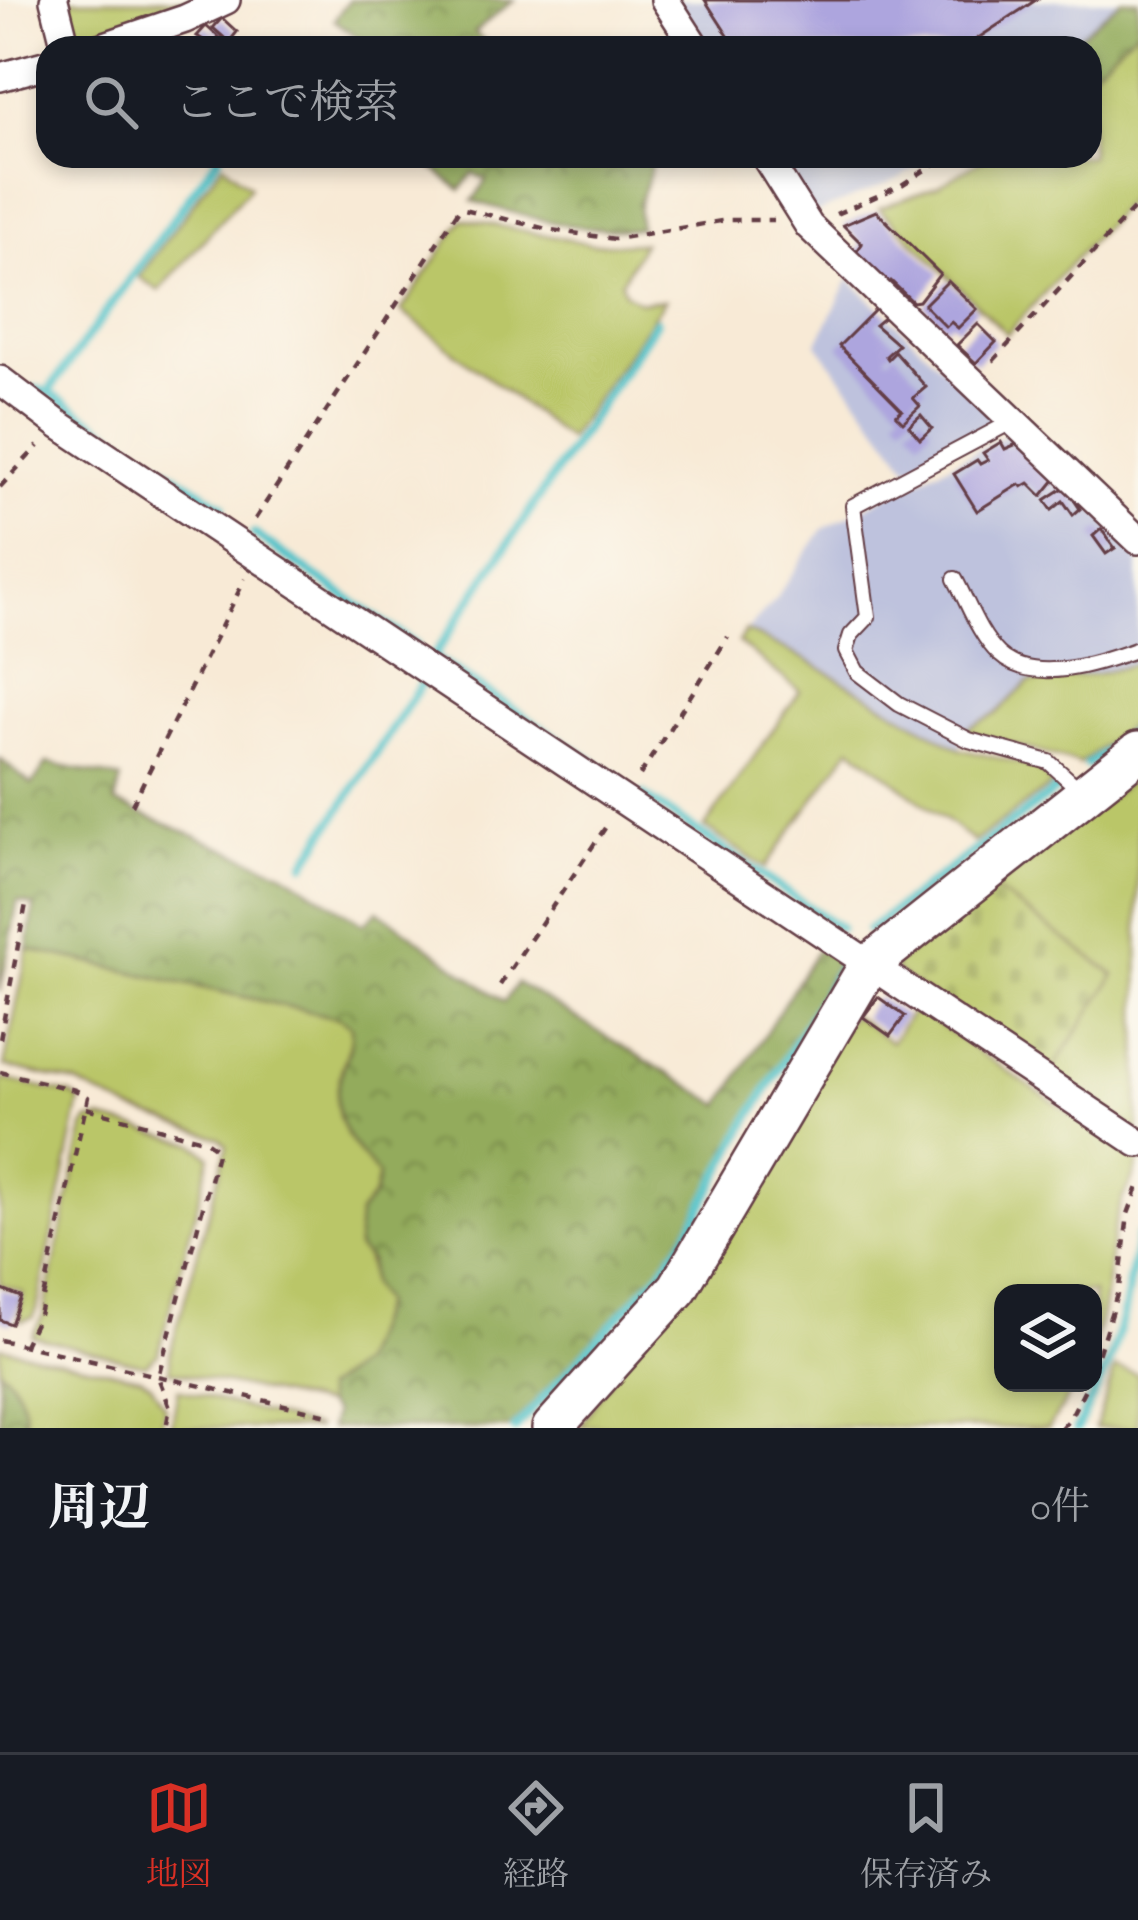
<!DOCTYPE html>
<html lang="ja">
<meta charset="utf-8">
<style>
:root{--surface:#171b24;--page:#20242c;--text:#f1f3f6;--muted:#9ea1a6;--line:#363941;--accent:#d93025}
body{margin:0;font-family:"Sorts Mill Goudy","Noto Serif JP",serif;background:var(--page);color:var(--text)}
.controls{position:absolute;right:36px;bottom:36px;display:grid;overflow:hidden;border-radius:24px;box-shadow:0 6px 18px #0003}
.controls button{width:108px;height:108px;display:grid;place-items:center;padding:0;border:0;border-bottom:3px solid var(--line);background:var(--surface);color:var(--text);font:60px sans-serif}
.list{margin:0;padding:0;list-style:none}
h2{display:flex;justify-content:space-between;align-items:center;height:156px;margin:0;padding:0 48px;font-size:51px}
h2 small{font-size:39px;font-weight:400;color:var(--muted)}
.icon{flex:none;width:66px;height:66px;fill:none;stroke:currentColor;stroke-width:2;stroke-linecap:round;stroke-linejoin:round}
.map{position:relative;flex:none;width:1138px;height:1428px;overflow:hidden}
.search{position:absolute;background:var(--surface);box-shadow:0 6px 18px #0003;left:36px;right:36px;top:36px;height:132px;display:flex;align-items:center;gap:30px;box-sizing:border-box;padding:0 42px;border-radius:36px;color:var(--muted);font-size:45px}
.sheet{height:324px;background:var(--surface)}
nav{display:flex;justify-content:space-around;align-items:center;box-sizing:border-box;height:168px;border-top:3px solid var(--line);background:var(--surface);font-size:33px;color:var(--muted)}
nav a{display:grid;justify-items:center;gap:6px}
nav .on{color:var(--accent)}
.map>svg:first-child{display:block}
.industrial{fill:#bec2dd}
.grass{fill:#bac668;stroke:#82724a;stroke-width:3}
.forest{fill:url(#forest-crowns);stroke:#6e6544;stroke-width:3}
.cemetery{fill:url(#cemetery-stones);stroke:#82724a;stroke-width:3}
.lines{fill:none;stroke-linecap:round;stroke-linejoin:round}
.stream{stroke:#55c3c9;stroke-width:9}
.building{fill:#ada5de}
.lane-casing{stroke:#643d45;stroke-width:18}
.street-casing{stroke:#643d45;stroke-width:32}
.secondary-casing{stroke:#643d45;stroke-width:44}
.path{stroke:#643d45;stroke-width:4.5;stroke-dasharray:9 9;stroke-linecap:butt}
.lane{stroke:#fff;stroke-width:14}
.street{stroke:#fff;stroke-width:27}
.secondary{stroke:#fff;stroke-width:39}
</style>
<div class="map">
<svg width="1138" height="1428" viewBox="0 0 1138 1428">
<defs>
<pattern id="forest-crowns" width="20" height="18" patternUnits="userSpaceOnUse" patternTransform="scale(3)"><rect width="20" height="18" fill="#93ab5c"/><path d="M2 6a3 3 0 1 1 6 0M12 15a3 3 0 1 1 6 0" fill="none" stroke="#7a8b4c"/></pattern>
<pattern id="cemetery-stones" width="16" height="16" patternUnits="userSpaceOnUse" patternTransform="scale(3)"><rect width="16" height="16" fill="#bac668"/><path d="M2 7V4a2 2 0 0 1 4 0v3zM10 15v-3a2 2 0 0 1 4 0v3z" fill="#a1aa5a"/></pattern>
</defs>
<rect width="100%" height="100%" fill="#fbf7ec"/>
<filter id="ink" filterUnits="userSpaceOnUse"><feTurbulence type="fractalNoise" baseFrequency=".00833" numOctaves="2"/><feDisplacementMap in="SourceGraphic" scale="24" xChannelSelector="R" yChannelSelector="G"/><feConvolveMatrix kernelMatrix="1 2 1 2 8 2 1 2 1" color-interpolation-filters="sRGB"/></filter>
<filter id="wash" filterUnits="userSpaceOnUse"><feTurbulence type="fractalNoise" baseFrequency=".004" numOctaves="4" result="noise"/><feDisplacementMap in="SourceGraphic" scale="48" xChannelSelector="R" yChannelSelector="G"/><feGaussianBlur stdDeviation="2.7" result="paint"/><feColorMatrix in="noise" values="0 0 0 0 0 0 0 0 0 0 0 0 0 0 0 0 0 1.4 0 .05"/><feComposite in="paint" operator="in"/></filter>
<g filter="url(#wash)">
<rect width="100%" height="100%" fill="#f8ead6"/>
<g class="industrial">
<path d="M674,0h447l-56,48h-360z"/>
<path d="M773,156h161l-36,23 -87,36z"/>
<path d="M849,279l148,140 -88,49 -92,-124z"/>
<path d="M1010,433l128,117v113l-41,11 -68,8 -31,30 -34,18 -4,19 -153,-89 -61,-29 27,-29 50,-73z"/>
</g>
<g class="grass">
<path d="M67,0h134l-122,46z"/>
<path d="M1138,28v161l-131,145 -128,-126 59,-22 50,-30h102v-83z"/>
<path d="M223,163l27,24 -91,104 -20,-14z"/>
<path d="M463,219l129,25 51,-1 -22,39 4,11 15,9 25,-2 -97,139 -167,-128z"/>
<path d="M746,631l61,29 153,89 69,16 11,5 12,15 -78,57 -123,-95 -86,121 -60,-41 95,-136 -62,-49z"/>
<path d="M1138,663v56l-58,45 -116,-34 34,-18 31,-30 68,-8z"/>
<path d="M1138,775v357l-90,-56 -55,-188z"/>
<path d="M28,949l311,69 13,8c1,22 -10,34 -13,55 -6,35 18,70 39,94l-3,20 -16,19c7,30 7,64 24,88l-24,63 -35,25 2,15 -156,-34v-18l57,-207 -7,-8 -87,-27 -57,-28 -72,-17z"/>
<path d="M914,1008l224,151c0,17 -12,28 -17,44 -16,45 -9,95 -28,141v-51h-90v90h73l-27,45 -469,-2 272,-411 39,27z"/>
<path d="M4,1079l68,16 8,6 -43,209 -4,8 -12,3 -2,-7 4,-21 -23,-9v-201z"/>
<path d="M101,1119l92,24 17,13 -52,198 -13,11 -113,-29 11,-21 41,-188 4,-6z"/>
<path d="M0,1347l140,30 11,7 14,23 -4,21h-136c2,-23 -7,-44 -25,-59z"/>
<path d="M1115,1368l23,6v54h-43z"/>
<path d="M178,1389l140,39h-147z"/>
</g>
<g class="forest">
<path d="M349,0h165l-40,32 18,16h-120l-38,-28z"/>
<path d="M1121,0h17v28l-48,45v-25h-25z"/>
<path d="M417,156h234c2,32 -18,33 -11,72 -56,6 -114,-11 -167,-27l13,-21 -13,-7 -12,17z"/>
<path d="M0,759l32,26 15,-22 74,16 -6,24 170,70 79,51 14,-14 126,92 13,-19 204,122 97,-157 20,13 -154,272 -26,38 -148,157h-180l4,-15 -8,-8 -2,-15 35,-26 23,-61 -12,-19v-23l-13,-13 2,-34 15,-19 4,-20c-23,-27 -49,-54 -39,-93 5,-21 14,-33 12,-56l-12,-8 -311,-69 6,-43 -16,-5 -18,91z"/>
<path d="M0,1369c17,15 27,36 25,59h-25z"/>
</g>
<path class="cemetery" d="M993,888l122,87 -67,101 -153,-105 1,-8z"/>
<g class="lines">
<g class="stream">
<path d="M35,389l13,3 175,114"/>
<path d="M48,392l171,-236"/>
<path d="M254,534l162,111"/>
<path d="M1087,765l51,-38"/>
<path d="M618,778l-185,-121 223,-336"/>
<path d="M643,795l197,133"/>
<path d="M305,864l116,-180"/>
<path d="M868,930l188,-140"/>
<path d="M515,1428l145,-155 27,-38 60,-112 94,-158"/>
<path d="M1077,1428l32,-64 14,-48 15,-80"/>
</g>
</g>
<g id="blocks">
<g class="building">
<path d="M705,0h331l-73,48h-227z"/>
<path d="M222,18l15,14 -8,10 -16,-14z"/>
<path d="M206,26l17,15 -7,7 -19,-12z"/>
<path d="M876,211l64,63 -21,27 -6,1 -22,-21 -8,8 -31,-31 10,-14 -19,-19z"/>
<path d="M948,281l29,28 -19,19 -7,-6 -5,5 -22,-22z"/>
<path d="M878,307l8,9 -11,9 23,20 -12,11 2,3 7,-7 31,35 -13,11 7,8 -17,16 -7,-7 6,-5 -63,-64z"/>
<path d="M978,324l18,18 -20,21 -19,-18z"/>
<path d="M921,415l11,13 -12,11 -11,-13z"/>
<path d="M1001,442l4,7 14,-6 36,37 -13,16 -13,-13 -7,4 -2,-3 -43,27 -23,-37 23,-14 3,4 8,-4 -5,-7z"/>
<path d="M1065,487l15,22 -7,6 -10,-14 -11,9 -7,-10z"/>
<path d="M1101,529l14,19 -9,6 -13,-18z"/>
<path d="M878,997l27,19 -15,20 -27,-19z"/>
<path d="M0,1289l21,8 -10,27 -11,-4z"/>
</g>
</g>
</g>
<g filter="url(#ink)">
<use href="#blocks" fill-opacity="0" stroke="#643d45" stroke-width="3"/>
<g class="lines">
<defs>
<g id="lane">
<path d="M1013,421l-160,85 15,111 -17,18 -5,16 11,21 42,32 70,36 80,22 32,29"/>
<path d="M955,579c13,24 24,56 44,75 34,32 101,9 139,-5"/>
</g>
<g id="street">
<path d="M54,0l12,48"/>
<path d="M665,0l31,48"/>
<path d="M99,48l86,-29 41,-19"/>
<path d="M0,77l48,-13"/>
<path d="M765,156l44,70 329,314"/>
<path d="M0,380l58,44 1080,719"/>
</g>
<path id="secondary" d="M552,1428l126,-140 191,-323 269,-213"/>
</defs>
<use href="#lane" class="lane-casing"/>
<use href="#street" class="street-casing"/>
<use href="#secondary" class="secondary-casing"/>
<g class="path">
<path d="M836,214l64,-28 47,-30"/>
<path d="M993,361l145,-157"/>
<path d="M0,487l38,-41"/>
<path d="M255,519l205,-311 91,22 64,9 112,-19h47"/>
<path d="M640,775l88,-138"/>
<path d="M132,805l113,-226"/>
<path d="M500,985l107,-160"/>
<path d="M0,1039l26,-135"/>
<path d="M0,1072l75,18 13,7 -49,218 -15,30"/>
<path d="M86,1108l120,33 12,9 -60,227 12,30 -4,21"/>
<path d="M0,1340l328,75"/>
<path d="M1093,1371l26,-83 9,-74 10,-27"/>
<path d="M1061,1428l9,-10 18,-35"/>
</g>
<use href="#lane" class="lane"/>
<use href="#street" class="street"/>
<use href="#secondary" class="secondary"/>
</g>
</g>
</svg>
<div class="controls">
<button><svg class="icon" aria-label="layers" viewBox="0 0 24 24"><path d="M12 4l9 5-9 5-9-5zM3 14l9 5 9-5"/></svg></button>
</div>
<div class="search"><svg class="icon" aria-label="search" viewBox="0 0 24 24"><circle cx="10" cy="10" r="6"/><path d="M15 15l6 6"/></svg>ここで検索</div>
</div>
<section class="sheet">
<h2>周辺<small>0件</small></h2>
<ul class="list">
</ul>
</section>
<nav>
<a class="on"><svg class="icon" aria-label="map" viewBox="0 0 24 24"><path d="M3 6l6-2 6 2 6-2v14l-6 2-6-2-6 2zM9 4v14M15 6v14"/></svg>地図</a>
<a><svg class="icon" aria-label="directions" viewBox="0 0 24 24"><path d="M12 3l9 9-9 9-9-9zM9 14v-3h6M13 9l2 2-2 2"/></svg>経路</a>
<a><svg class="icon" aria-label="saved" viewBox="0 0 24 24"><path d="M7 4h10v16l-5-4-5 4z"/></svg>保存済み</a>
</nav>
